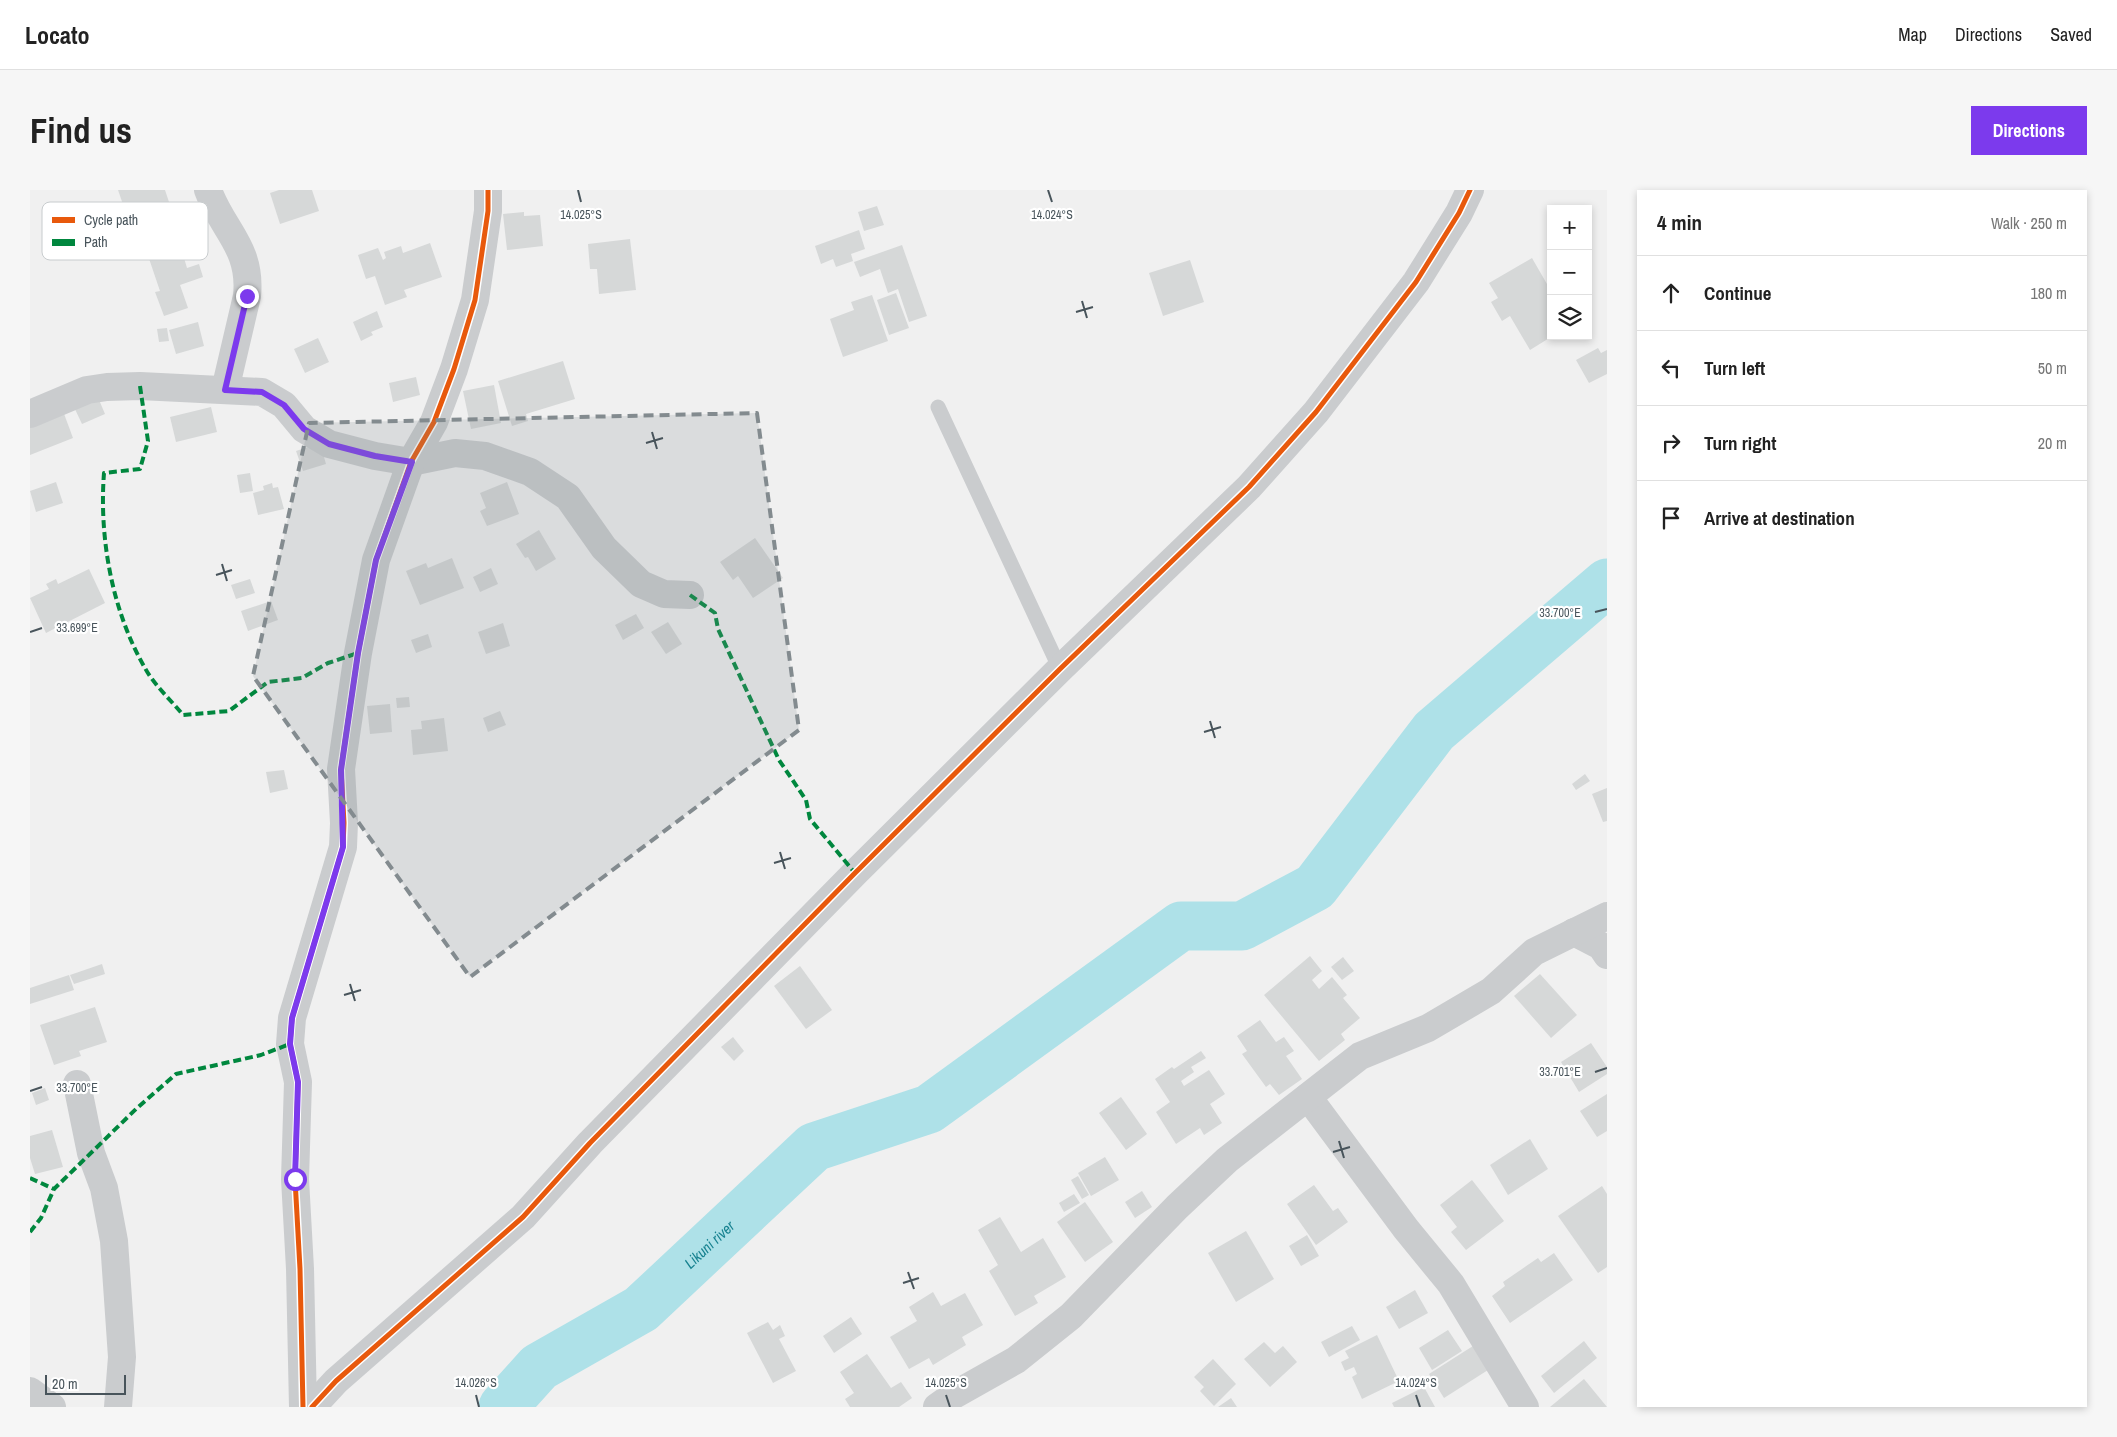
<!DOCTYPE html>
<meta charset="utf-8">
<style>
:root{--surface:#fff;--page:#f6f6f6;--text:#222;--muted:#767676;--line:#e0e0e0;--accent:#7c3aed}
body{margin:0;font-family:"Archivo Narrow",sans-serif;background:var(--page);color:var(--text)}
.controls{position:absolute;right:15px;top:15px;display:grid;overflow:hidden;border-radius:0px;box-shadow:0 2px 8px #0003}
.controls button{width:45px;height:45px;display:grid;place-items:center;padding:0;border:0;border-bottom:1px solid var(--line);background:var(--surface);color:var(--text);font:25px sans-serif}
.scale{position:absolute;left:15px;bottom:12px;width:81px;box-sizing:border-box;padding-left:5px;border:2px solid #48545b;border-top:0;font-size:14px;line-height:18px;white-space:nowrap;color:#48545b;-webkit-text-stroke:4px #fff;paint-order:stroke}
.stop{position:absolute;width:15px;height:15px;margin:-11px;border:4px solid #7c3aed;border-radius:50%;background:#fff}
.stop.end{background:#7c3aed;border-color:#fff;box-shadow:0 1px 5px #0008}
.list{margin:0;padding:0;list-style:none}
h2{display:flex;justify-content:space-between;align-items:center;height:65px;margin:0;padding:0 20px;font-size:21px}
h2 small{font-size:16px;font-weight:400;color:var(--muted)}
.list li{display:grid;grid-template-columns:32px 1fr auto;gap:15px;align-items:center;box-sizing:border-box;height:75px;padding:0 20px;border-top:1px solid var(--line)}
.list b{display:block;font-size:19px;white-space:nowrap}
.list em{font-size:16px;font-style:normal;color:var(--muted)}
.icon{flex:none;width:28px;height:28px;fill:none;stroke:currentColor;stroke-width:2;stroke-linecap:round;stroke-linejoin:round}
.map{position:relative;flex:none;width:1577px;height:1217px;overflow:hidden;border-radius:0px}
header{display:flex;align-items:center;gap:30px;box-sizing:border-box;height:70px;padding:0 25px;background:var(--surface);border-bottom:1px solid var(--line)}
header strong{font-size:24px}
nav{display:flex;gap:28px;margin-inline-start:auto;font-size:18px}
.intro{display:flex;align-items:center;justify-content:space-between;box-sizing:border-box;height:120px;padding:0 30px}
h1{margin:0;font-size:35px}
.button{padding:12px 22px;border-radius:0px;background:var(--accent);color:#fff;font-size:18px;font-weight:700}
main{display:flex;gap:30px;padding:0 30px}
aside{flex:1;background:var(--surface);border-radius:0px;box-shadow:0 2px 8px #0003}
.map>svg:first-child{display:block}
.lines{fill:none;stroke-linecap:round;stroke-linejoin:round}
.river{stroke:#aee1e8;stroke-width:49}
.building{fill:#d6d8d8}
.service{stroke:#caccce;stroke-width:15}
.minor{stroke:#caccce;stroke-width:28}
.tertiary{stroke:#caccce;stroke-width:28}
.quiet{stroke:#00873e;stroke-width:4;stroke-dasharray:8 4;stroke-linecap:butt}
.cycleway-casing{stroke:#fff;stroke-width:8}
.cycleway{stroke:#e8590c;stroke-width:5}
.route{stroke:#7c3aed;stroke-width:6}
.marked{fill:#838b8f;fill-opacity:0.2;stroke:#838b8f;stroke-width:4;stroke-dasharray:10 6;stroke-linejoin:round}
.ticks{fill:none;stroke:#48545b;stroke-width:2}
.labels{text-anchor:middle;stroke-width:4.5;stroke-linejoin:round;paint-order:stroke}
.water-label{font-size:15px;font-style:italic;fill:#178290;stroke:#fff}
.key{fill:#fff;stroke:#c8ccce;stroke-width:1}
.key-label{font-size:14px;fill:#48545b}
.ticks-label{font-size:12px;text-anchor:middle;fill:#48545b;stroke:#fff;stroke-width:4.5;stroke-linejoin:round;paint-order:stroke}
</style>
<header>
<strong>Locato</strong>
<nav><a>Map</a><a>Directions</a><a>Saved</a></nav>
</header>
<div class="intro"><h1>Find us</h1><a class="button">Directions</a></div>
<main>
<div class="map">
<svg width="1577" height="1217" viewBox="0 0 1577 1217">
<rect width="100%" height="100%" fill="#f0f0f0"/>
<g class="lines">
<path class="river" id="s1" d="M473,1217l36,-40 102,-58 173,-162 115,-38 252,-183h61l73,-39 119,-156 173,-148"/>
</g>
<g class="building">
<path d="M88,0h47l5,15 -42,14z"/>
<path d="M249,0h33l7,21 -39,13 -10,-31z"/>
<path d="M847,16l7,19 -20,6 -6,-19z"/>
<path d="M494,22v4l16,-1 3,31 -36,4 -4,-36z"/>
<path d="M136,33l2,4 12,-4 12,33 -8,2 3,10 12,-4 4,13 -23,8 8,23 -24,8 -9,-24 5,-1 -20,-59z"/>
<path d="M829,40l6,19 -14,5 2,7 -17,6 -3,-8 -12,5 -6,-18z"/>
<path d="M600,49l6,51 -37,4 -2,-25h-7l-2,-25z"/>
<path d="M400,53l12,34 -38,13 3,7 -22,8 -10,-29 -9,3 -8,-24 20,-7 5,12 3,-2 -2,-6 17,-6 2,7z"/>
<path d="M872,55l25,71 -18,6 -11,-33 -10,4 -8,-24 -20,8 -6,-15z"/>
<path d="M1502,68l19,33v46l-21,13 -20,-34 -8,5 -11,-19 7,-4 -9,-15z"/>
<path d="M1160,70l14,42 -41,14 -14,-43z"/>
<path d="M866,103l13,35 -20,7 -12,-35z"/>
<path d="M842,105l16,46 -45,16 -13,-38 24,-9 -3,-8z"/>
<path d="M347,121l6,16 -12,5 2,3 -12,6 -8,-19z"/>
<path d="M168,132l6,24 -28,8 -7,-24z"/>
<path d="M137,138l2,13 -10,1 -2,-13z"/>
<path d="M288,148l11,24 -24,11 -11,-24z"/>
<path d="M1568,158l3,5 6,-3v24l-18,9 -13,-23z"/>
<path d="M533,171l12,38 -49,15 2,7 -16,5 -14,-45z"/>
<path d="M386,187l4,18 -27,7 -4,-19z"/>
<path d="M464,195l7,38 -30,6 -8,-38z"/>
<path d="M67,205l8,19 -23,10 -9,-19z"/>
<path d="M181,217l6,25 -41,10 -6,-25z"/>
<path d="M33,221l10,27 -43,17v-30z"/>
<path d="M290,253l6,21 -23,7 -7,-20z"/>
<path d="M220,283l3,18 -13,2 -3,-18z"/>
<path d="M26,292l7,21 -27,9 -6,-21z"/>
<path d="M477,292l12,32 -32,12 -7,-15 6,-3 -6,-15z"/>
<path d="M242,293l1,5 5,-1 6,22 -26,6 -5,-22 11,-3 -1,-4z"/>
<path d="M509,340l17,29 -20,12 -8,-14 -3,1 -9,-14z"/>
<path d="M725,348l28,40 -30,20 -15,-22 -5,4 -13,-18z"/>
<path d="M422,368l12,30 -44,17 -14,-34 20,-8 2,5z"/>
<path d="M461,378l7,16 -18,8 -7,-15z"/>
<path d="M59,379l16,34 -59,30 -16,-35 19,-9 -3,-5 10,-5 2,5z"/>
<path d="M220,389l5,14 -19,6 -5,-14z"/>
<path d="M241,411l7,19 -30,11 -7,-20z"/>
<path d="M606,424l8,14 -21,12 -8,-15z"/>
<path d="M638,432l14,22 -16,10 -15,-22z"/>
<path d="M473,433l7,23 -24,8 -8,-22z"/>
<path d="M398,444l4,13 -16,6 -5,-13z"/>
<path d="M379,507l1,10 -13,1 -1,-10z"/>
<path d="M360,514l2,28 -22,2 -3,-28z"/>
<path d="M470,521l6,14 -18,7 -5,-14z"/>
<path d="M414,528l4,33 -35,4 -2,-25 11,-1 -1,-8z"/>
<path d="M254,580l4,19 -18,4 -4,-21z"/>
<path d="M1555,584l5,7 -14,9 -4,-6z"/>
<path d="M1577,598v33l-4,1 -11,-28z"/>
<path d="M1280,766l12,15 -10,9 7,9 13,-12 15,18 -4,3 17,20 -19,16 4,6 -26,21 -55,-66z"/>
<path d="M1313,767l11,14 -12,9 -11,-13z"/>
<path d="M72,774l3,10 -31,10 -4,-9z"/>
<path d="M770,776l32,44 -26,19 -32,-43z"/>
<path d="M1510,784l37,41 -26,23 -37,-42z"/>
<path d="M39,785l5,15 -44,14v-16z"/>
<path d="M65,817l12,35 -28,9 2,5 -27,9 -14,-40z"/>
<path d="M1230,830l16,22 8,-5 10,14 -8,5 16,23 -23,16 -9,-11 -4,3 -24,-33 5,-3 -10,-15z"/>
<path d="M703,847l11,14 -10,10 -13,-14z"/>
<path d="M1561,853l16,24v7l-28,18 -18,-30z"/>
<path d="M1171,861l5,7 -15,9 3,5 -13,9 3,5 25,-16 16,24 -15,10 12,19 -18,12 -4,-7 -24,16 -20,-32 14,-10 -15,-23 17,-12 2,2z"/>
<path d="M15,898l4,12 -13,5 -4,-12z"/>
<path d="M1577,904v37l-10,6 -17,-26z"/>
<path d="M1091,907l26,37 -21,16 -27,-37z"/>
<path d="M22,940l11,37 -28,7 -5,-16v-22z"/>
<path d="M1500,949l18,30 -40,26 -18,-30z"/>
<path d="M1075,967l14,23 -28,16 -13,-23z"/>
<path d="M1048,986l11,19 -7,4 -11,-19z"/>
<path d="M1442,990l32,41 -38,29 -15,-18 6,-5 -17,-22z"/>
<path d="M1284,995l19,26 5,-3 10,14 -32,23 -29,-41z"/>
<path d="M1572,996l5,8v73l-9,6 -40,-57z"/>
<path d="M1112,1001l10,16 -17,11 -10,-16z"/>
<path d="M1044,1004l6,9 -16,9 -5,-9z"/>
<path d="M1055,1012l28,40 -28,20 -28,-40z"/>
<path d="M970,1027l21,35 22,-14 23,39 -32,19 4,7 -23,13 -26,-45 9,-6 -20,-35z"/>
<path d="M1216,1041l28,48 -38,23 -28,-49z"/>
<path d="M1277,1045l12,21 -18,10 -12,-20z"/>
<path d="M1524,1063l19,27 -63,43 -18,-27 13,-10 -2,-4 35,-24 3,4z"/>
<path d="M1385,1100l13,23 -29,16 -13,-22z"/>
<path d="M903,1102l8,14 24,-13 18,32 -21,12 4,8 -33,20 -4,-7 -20,11 -19,-32 27,-16 -8,-14z"/>
<path d="M821,1127l11,17 -28,19 -11,-17z"/>
<path d="M738,1132l5,8 7,-5 5,11 -6,3 17,32 -23,12 -26,-50z"/>
<path d="M1322,1136l8,14 -31,17 -8,-15z"/>
<path d="M1418,1140l14,21 -30,19 -13,-22z"/>
<path d="M1347,1145l22,46 -37,18 -10,-22 5,-3 -3,-7 -9,4 -4,-9 8,-4 -4,-7z"/>
<path d="M1554,1151l13,17 -43,35 -13,-17z"/>
<path d="M1234,1152l11,11 8,-7 14,16 -27,25 -26,-28z"/>
<path d="M1443,1156l15,24 -44,28 -15,-24z"/>
<path d="M837,1164l24,34 10,-6 11,16 -13,9h-49l-5,-8 9,-6 -14,-21z"/>
<path d="M1183,1169l23,25 -22,22 -14,-15 4,-4 -10,-10z"/>
<path d="M1554,1189l23,28h-57z"/>
<path d="M1394,1197l11,20h-41l-2,-4z"/>
<path d="M1201,1208l6,9h-19z"/>
</g>
<g class="lines">
<path class="service" d="M908,217l122,262"/>
<g class="minor">
<path d="M178,0c14,40 44,57 39,106l-22,94"/>
<path d="M0,224l57,-24 20,-3 33,-1 122,6 22,13 20,24 25,15 46,12 36,6 44,-9 30,3 45,16 38,25 36,51 37,36 23,10 26,1"/>
<path d="M1544,742l27,14 6,9"/>
<path d="M47,894l14,69 13,35 10,53 8,116 -4,50"/>
<path d="M1278,907l98,132 45,55 74,123"/>
<path d="M273,1217l-3,-138 -5,-90 3,-97 -8,-38 2,-26 51,-171 1,-24 -3,-54 17,-116 18,-93 35,-98 23,-40 20,-53 21,-69 13,-89v-21"/>
<path d="M282,1217l24,-26 187,-164 67,-74 265,-270 205,-204 189,-182 67,-75 100,-130 43,-69 11,-23"/>
<path d="M907,1217l17,-12 62,-35 55,-44 106,-109 50,-47 133,-104 68,-28 63,-37 43,-39 73,-36"/>
</g>
<path class="tertiary" d="M0,1201l22,16"/>
<g class="quiet">
<path d="M110,196l8,55 -8,28 -36,4c-5,65 8,138 41,195 9,17 26,32 38,47l46,-4 39,-29 34,-4 26,-15 30,-10"/>
<path d="M660,405l25,18 3,16 61,131 27,40 4,19 45,54"/>
<path d="M0,988l24,11"/>
<path d="M0,1042l11,-14 13,-29 83,-81 39,-34 85,-19 29,-11"/>
</g>
<defs>
<g id="cycleway">
<path d="M273,1217l-3,-138 -5,-90 3,-97 -8,-38 2,-26 51,-171 1,-24 -3,-54 17,-116 18,-93 35,-98 23,-40 20,-53 21,-69 13,-89v-21"/>
<path d="M282,1217l24,-26 187,-164 67,-74 265,-270 205,-204 189,-182 67,-75 100,-130 43,-69 11,-23"/>
</g>
</defs>
<use href="#cycleway" class="cycleway-casing"/>
<use href="#cycleway" class="cycleway"/>
</g>
<g class="lines">
<path class="route" d="M217,106l-22,94 37,2 22,13 20,24 25,15 46,12 37,6 -36,98 -18,93 -17,117 2,77 -51,171 -2,26 8,38 -3,97"/>
</g>
<path class="marked" d="M727,223l42,317 -329,247 -217,-301 56,-253z"/>
<path class="ticks" d="M548,0l3,12M1018,0l4,12M1052,111l5,17M1046,122l17,-5M622,242l5,17M616,253l17,-5M192,374l5,17M186,385l16,-5M1565,422l12,-3M0,442l12,-4M1180,531l5,17M1174,542l17,-5M750,662l5,17M744,673l17,-5M320,794l5,17M314,805l17,-5M1565,882l12,-4M0,901l12,-4M1309,951l5,17M1303,962l17,-5M878,1082l6,17M873,1093l16,-5M446,1205l3,12M916,1205l4,12M1386,1205l4,12"/>
<g class="labels">
<g class="water-label">
<text dy="5" stroke="none"><textPath href="#s1" startOffset="265">Likuni river</textPath></text>
</g>
</g>
<rect x="12" y="12" width="166" height="58" rx="8" class="key"/>
<rect x="22" y="27" width="23" height="6" fill="#e8590c"/>
<rect x="22" y="49" width="23" height="7" fill="#00873e"/>
<g class="key-label">
<text x="54" y="35">Cycle path</text>
<text x="54" y="57">Path</text>
</g>
<g class="ticks-label">
<text x="551" y="29">14.025°S</text>
<text x="1022" y="29">14.024°S</text>
<text x="1530" y="427">33.700°E</text>
<text x="47" y="442">33.699°E</text>
<text x="1530" y="886">33.701°E</text>
<text x="47" y="902">33.700°E</text>
<text x="446" y="1197">14.026°S</text>
<text x="916" y="1197">14.025°S</text>
<text x="1386" y="1197">14.024°S</text>
</g>
</svg>
<div class="controls">
<button>+</button>
<button>−</button>
<button><svg class="icon" aria-label="layers" viewBox="0 0 24 24"><path d="M12 4l9 5-9 5-9-5zM3 14l9 5 9-5"/></svg></button>
</div>
<div class="scale">20 m</div>
<div class="stop" style="left:265px;top:989px"></div>
<div class="stop end" style="left:217px;top:106px"></div>
</div>
<aside>
<h2>4 min<small>Walk · 250 m</small></h2>
<ul class="list">
<li><svg class="icon" aria-label="ahead" viewBox="0 0 24 24"><path d="M12 20V5M6 11l6-6 6 6"/></svg><div><b>Continue</b></div><em>180 m</em></li>
<li><svg class="icon" aria-label="left" viewBox="0 0 24 24"><path d="M17 20v-9H6M10 6l-5 5 5 5"/></svg><div><b>Turn left</b></div><em>50 m</em></li>
<li><svg class="icon" aria-label="right" viewBox="0 0 24 24"><path d="M7 20v-9h11M14 6l5 5-5 5"/></svg><div><b>Turn right</b></div><em>20 m</em></li>
<li><svg class="icon" aria-label="arrive" viewBox="0 0 24 24"><path d="M6 21V4h12l-3 4 3 4H6"/></svg><div><b>Arrive at destination</b></div></li>
</ul>
</aside>
</main>
